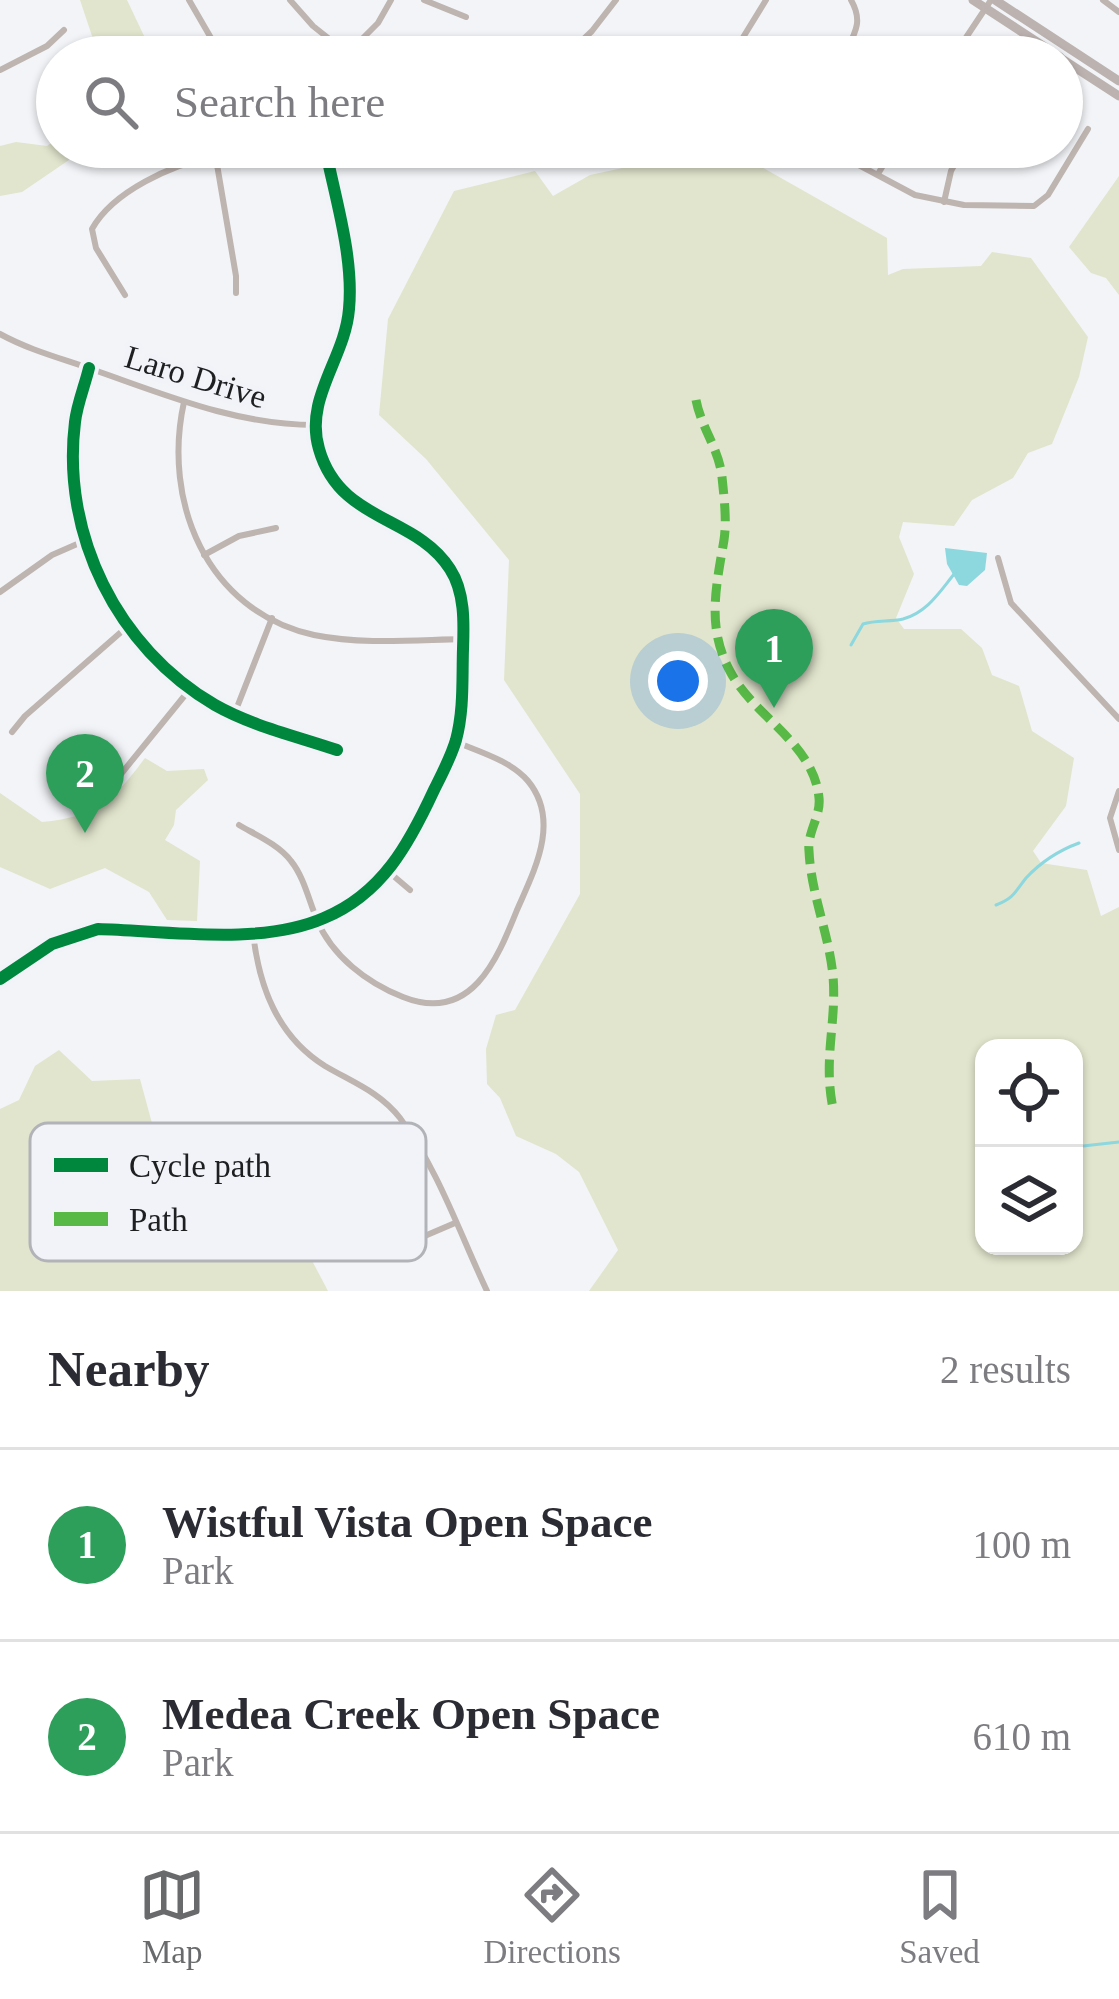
<!DOCTYPE html>
<style>
:root{--surface:#fff;--page:#f2f2f3;--text:#2b2b33;--muted:#7c7c81;--line:#e1e1e2;--accent:#686a6c}
body{margin:0;font-family:"Times New Roman",serif;background:var(--page);color:var(--text)}
.controls{position:absolute;right:36px;bottom:36px;display:grid;overflow:hidden;border-radius:24px;box-shadow:0 3px 9px #0004}
.controls button{width:108px;height:108px;display:grid;place-items:center;padding:0;border:0;border-bottom:3px solid var(--line);background:var(--surface);color:var(--text);font:60px sans-serif}
.you{position:absolute;left:678px;top:681px;width:42px;height:42px;margin:-30px;border:9px solid #fff;border-radius:50%;background:#1a73e8;box-shadow:0 0 0 18px #1a73e833}
.badge{display:grid;place-items:center;width:78px;height:78px;border-radius:50%;background:var(--accent);color:#fff;font-size:39px;font-weight:700}
.pin{position:absolute;translate:-50% -99px;filter:drop-shadow(0 3px 6px #0008)}
.pin::after{content:'';position:absolute;top:63px;width:42px;height:36px;background:inherit;clip-path:polygon(0 0,100% 0,50% 100%)}
.list{margin:0;padding:0;list-style:none}
h2{display:flex;justify-content:space-between;align-items:center;height:156px;margin:0;padding:0 48px;font-size:51px}
h2 small{font-size:39px;font-weight:400;color:var(--muted)}
.list li{display:grid;grid-template-columns:78px 1fr auto;gap:36px;align-items:center;box-sizing:border-box;height:192px;padding:0 48px;border-top:3px solid var(--line)}
.list b{display:block;font-size:45px;white-space:nowrap}
.list p{margin:0;font-size:39px;white-space:nowrap;color:var(--muted)}
.list em{font-size:39px;font-style:normal;color:var(--muted)}
.icon{flex:none;width:66px;height:66px;fill:none;stroke:currentColor;stroke-width:2;stroke-linecap:round;stroke-linejoin:round}
.map{position:relative;flex:none;width:1119px;height:1291px;overflow:hidden}
.search{position:absolute;background:var(--surface);box-shadow:0 3px 9px #0004;left:36px;right:36px;top:36px;height:132px;display:flex;align-items:center;gap:30px;box-sizing:border-box;padding:0 42px;border-radius:66px;color:var(--muted);font-size:45px}
.sheet{height:540px;background:var(--surface)}
nav{display:flex;justify-content:space-around;align-items:center;box-sizing:border-box;height:168px;border-top:3px solid var(--line);background:var(--surface);font-size:33px;color:var(--muted)}
nav a{display:grid;justify-items:center;gap:6px}
nav .on{color:var(--accent)}
.map>svg:first-child{display:block}
.green{fill:#e1e5cd;fill-rule:evenodd}
.water{fill:#8dd7df}
.lines{fill:none;stroke-linecap:round;stroke-linejoin:round}
.stream{stroke:#8dd7df;stroke-width:3}
.minor{stroke:#beb4b0;stroke-width:6}
.secondary{stroke:#bcb3b0;stroke-width:9}
.quiet{stroke:#58b947;stroke-width:9;stroke-dasharray:18 9;stroke-linecap:butt}
.cycleway-casing{stroke:#f1f3f8;stroke-width:20}
.cycleway{stroke:#00873e;stroke-width:12}
.labels{text-anchor:middle;stroke-width:10;stroke-linejoin:round;paint-order:stroke}
.street-label{font-size:33px;fill:#1e1f21;stroke:#f1f3f8}
.key{fill:#f1f3f8;stroke:#b2b3b8;stroke-width:3}
.key-label{font-size:33px;fill:#1e1f21}
</style>
<div class="map">
<svg width="1119" height="1291" viewBox="0 0 1119 1291">
<rect width="100%" height="100%" fill="#f2f4f7"/>
<g class="green">
<path d="M80,0h47l27,57h-45l-17,-21z"/>
<path d="M57,139v8h31l-66,45 -22,4v-50l16,-4 31,4z"/>
<path d="M726,147l161,91 1,37 15,-6 78,-3 11,-14 39,6 57,79 -9,40 -27,67 -24,9 -15,25 -41,22 -18,26 -51,-4 -4,15 15,37 -18,44 8,11h57l21,19 10,27 27,11 13,45 42,27 -8,48 -33,45 8,12 46,7 14,46 18,-9v384h-530l29,-41 -39,-78 -23,-18 -40,-18 -16,-38 -13,-14 -1,-35 10,-34 19,-5 65,-116v-100l-76,-114 5,-120 -83,-101 -47,-44 9,-96 66,-128 81,-20 18,25 37,-21 70,-15 17,2 20,-13zM984,1048h90v198h-90z"/>
<path d="M1119,176v119l-13,-17 -15,-5 -22,-26z"/>
<path d="M145,758l22,13 37,-2 4,11 -32,30 -2,15 -9,15 35,21 -3,60 -30,-1 -18,-28 -44,-24 -55,21 -50,-22v-74l42,29c54,-5 71,-21 103,-64z"/>
<path d="M59,1050l33,31 48,-2 13,48 88,18 70,45 -3,63 20,38h-328v-182l19,-9 16,-34z"/>
</g>
<path class="water" d="M945,548l42,5 -2,17 -18,16 -8,-1 -12,-21z"/>
<g class="lines">
<g class="stream">
<path d="M851,645l12,-21c13,-4 27,-2 40,-5 25,-7 37,-28 52,-46"/>
<path d="M996,905c18,-7 19,-13 30,-27 14,-15 34,-28 53,-35"/>
<path d="M1074,1147l45,-5"/>
</g>
<g class="minor">
<path d="M189,0l33,57"/>
<path d="M290,0l23,26 34,27"/>
<path d="M424,0l42,17"/>
<path d="M1103,0l16,12"/>
<path d="M847,49c10,-19 15,-30 4,-49"/>
<path d="M344,57l34,-34 13,-23"/>
<path d="M565,57l27,-26 24,-31"/>
<path d="M731,57l35,-57"/>
<path d="M953,57l38,-57"/>
<path d="M0,70l47,-24 17,-16"/>
<path d="M214,147l22,129v17"/>
<path d="M825,147l90,48 49,10 70,1 14,-11 40,-66"/>
<path d="M878,174l16,-27"/>
<path d="M944,202l7,-31 13,-24"/>
<path d="M125,295l-29,-47 -4,-19c21,-38 80,-64 121,-73"/>
<path d="M0,334c31,17 64,25 97,37 71,25 141,54 218,54"/>
<path d="M89,368c-4,17 -12,36 -14,54 -14,112 42,226 140,283 37,21 81,31 122,45"/>
<path d="M184,402c-22,99 22,209 130,233 49,10 100,5 149,4"/>
<path d="M204,555l35,-19 37,-8"/>
<path d="M998,558l13,45 108,116"/>
<path d="M0,592l52,-37 32,-14"/>
<path d="M234,715l38,-97"/>
<path d="M12,732l13,-16 103,-90"/>
<path d="M121,774l69,-85"/>
<path d="M1119,791l-9,27 9,32"/>
<path d="M239,825c17,10 40,20 52,36 13,16 18,40 26,59 15,36 50,63 86,77 68,27 94,-37 114,-87 17,-39 44,-89 11,-129 -17,-20 -48,-29 -72,-39"/>
<path d="M390,873l20,17"/>
<path d="M253,933c6,53 24,103 72,133 27,16 55,26 75,52 38,51 60,116 87,173"/>
<path d="M0,979l52,-35 46,-15c69,2 162,17 226,-11 58,-24 85,-74 110,-128 8,-16 17,-33 22,-50 8,-30 6,-60 7,-91 1,-26 2,-57 -13,-80 -34,-54 -110,-46 -131,-120 -15,-51 26,-90 30,-140 5,-52 -14,-111 -24,-162"/>
<path d="M420,1238l35,-15"/>
</g>
<g class="secondary">
<path d="M973,0l87,57"/>
<path d="M995,0l124,81"/>
<path d="M1062,59l57,37"/>
</g>
<path class="quiet" d="M696,400c5,27 23,49 26,77 2,20 5,43 2,63 -8,48 -18,88 7,133 24,44 83,71 88,125 2,18 -12,34 -10,53 2,43 20,83 24,125 4,48 -11,85 1,137"/>
<defs>
<g id="cycleway">
<path d="M89,368c-4,17 -12,36 -14,54 -14,112 42,226 140,283 37,21 81,31 122,45"/>
<path d="M0,979l52,-35 46,-15c69,2 162,17 226,-11 58,-24 85,-74 110,-128 8,-16 17,-33 22,-50 8,-30 6,-60 7,-91 1,-26 2,-57 -13,-80 -34,-54 -110,-46 -131,-120 -15,-51 26,-90 30,-140 5,-52 -14,-111 -24,-162"/>
</g>
</defs>
<use href="#cycleway" class="cycleway-casing"/>
<use href="#cycleway" class="cycleway"/>
</g>
<g class="labels">
<g class="street-label">
<text transform="translate(196 376) rotate(17)" y="12">Laro Drive</text>
</g>
</g>
<rect x="30" y="1123" width="396" height="138" rx="18" class="key"/>
<rect x="54" y="1158" width="54" height="14" fill="#00873e"/>
<rect x="54" y="1212" width="54" height="14" fill="#58b947"/>
<g class="key-label">
<text x="129" y="1177">Cycle path</text>
<text x="129" y="1231">Path</text>
</g>
</svg>
<div class="controls">
<button><svg class="icon" aria-label="locate" viewBox="0 0 24 24"><circle cx="12" cy="12" r="6"/><path d="M12 2v4M12 18v4M2 12h4M18 12h4"/></svg></button>
<button><svg class="icon" aria-label="layers" viewBox="0 0 24 24"><path d="M12 4l9 5-9 5-9-5zM3 14l9 5 9-5"/></svg></button>
</div>
<div class="you"></div>
<div class="pin badge" style="left:774px;top:708px;background:#2e9e5b">1</div>
<div class="pin badge" style="left:85px;top:833px;background:#2e9e5b">2</div>
<div class="search"><svg class="icon" aria-label="search" viewBox="0 0 24 24"><circle cx="10" cy="10" r="6"/><path d="M15 15l6 6"/></svg>Search here</div>
</div>
<section class="sheet">
<h2>Nearby<small>2 results</small></h2>
<ul class="list">
<li><span class="badge" style="background:#2e9e5b">1</span><div><b>Wistful Vista Open Space</b><p>Park</p></div><em>100 m</em></li>
<li><span class="badge" style="background:#2e9e5b">2</span><div><b>Medea Creek Open Space</b><p>Park</p></div><em>610 m</em></li>
</ul>
</section>
<nav>
<a class="on"><svg class="icon" aria-label="map" viewBox="0 0 24 24"><path d="M3 6l6-2 6 2 6-2v14l-6 2-6-2-6 2zM9 4v14M15 6v14"/></svg>Map</a>
<a><svg class="icon" aria-label="directions" viewBox="0 0 24 24"><path d="M12 3l9 9-9 9-9-9zM9 14v-3h6M13 9l2 2-2 2"/></svg>Directions</a>
<a><svg class="icon" aria-label="saved" viewBox="0 0 24 24"><path d="M7 4h10v16l-5-4-5 4z"/></svg>Saved</a>
</nav>
